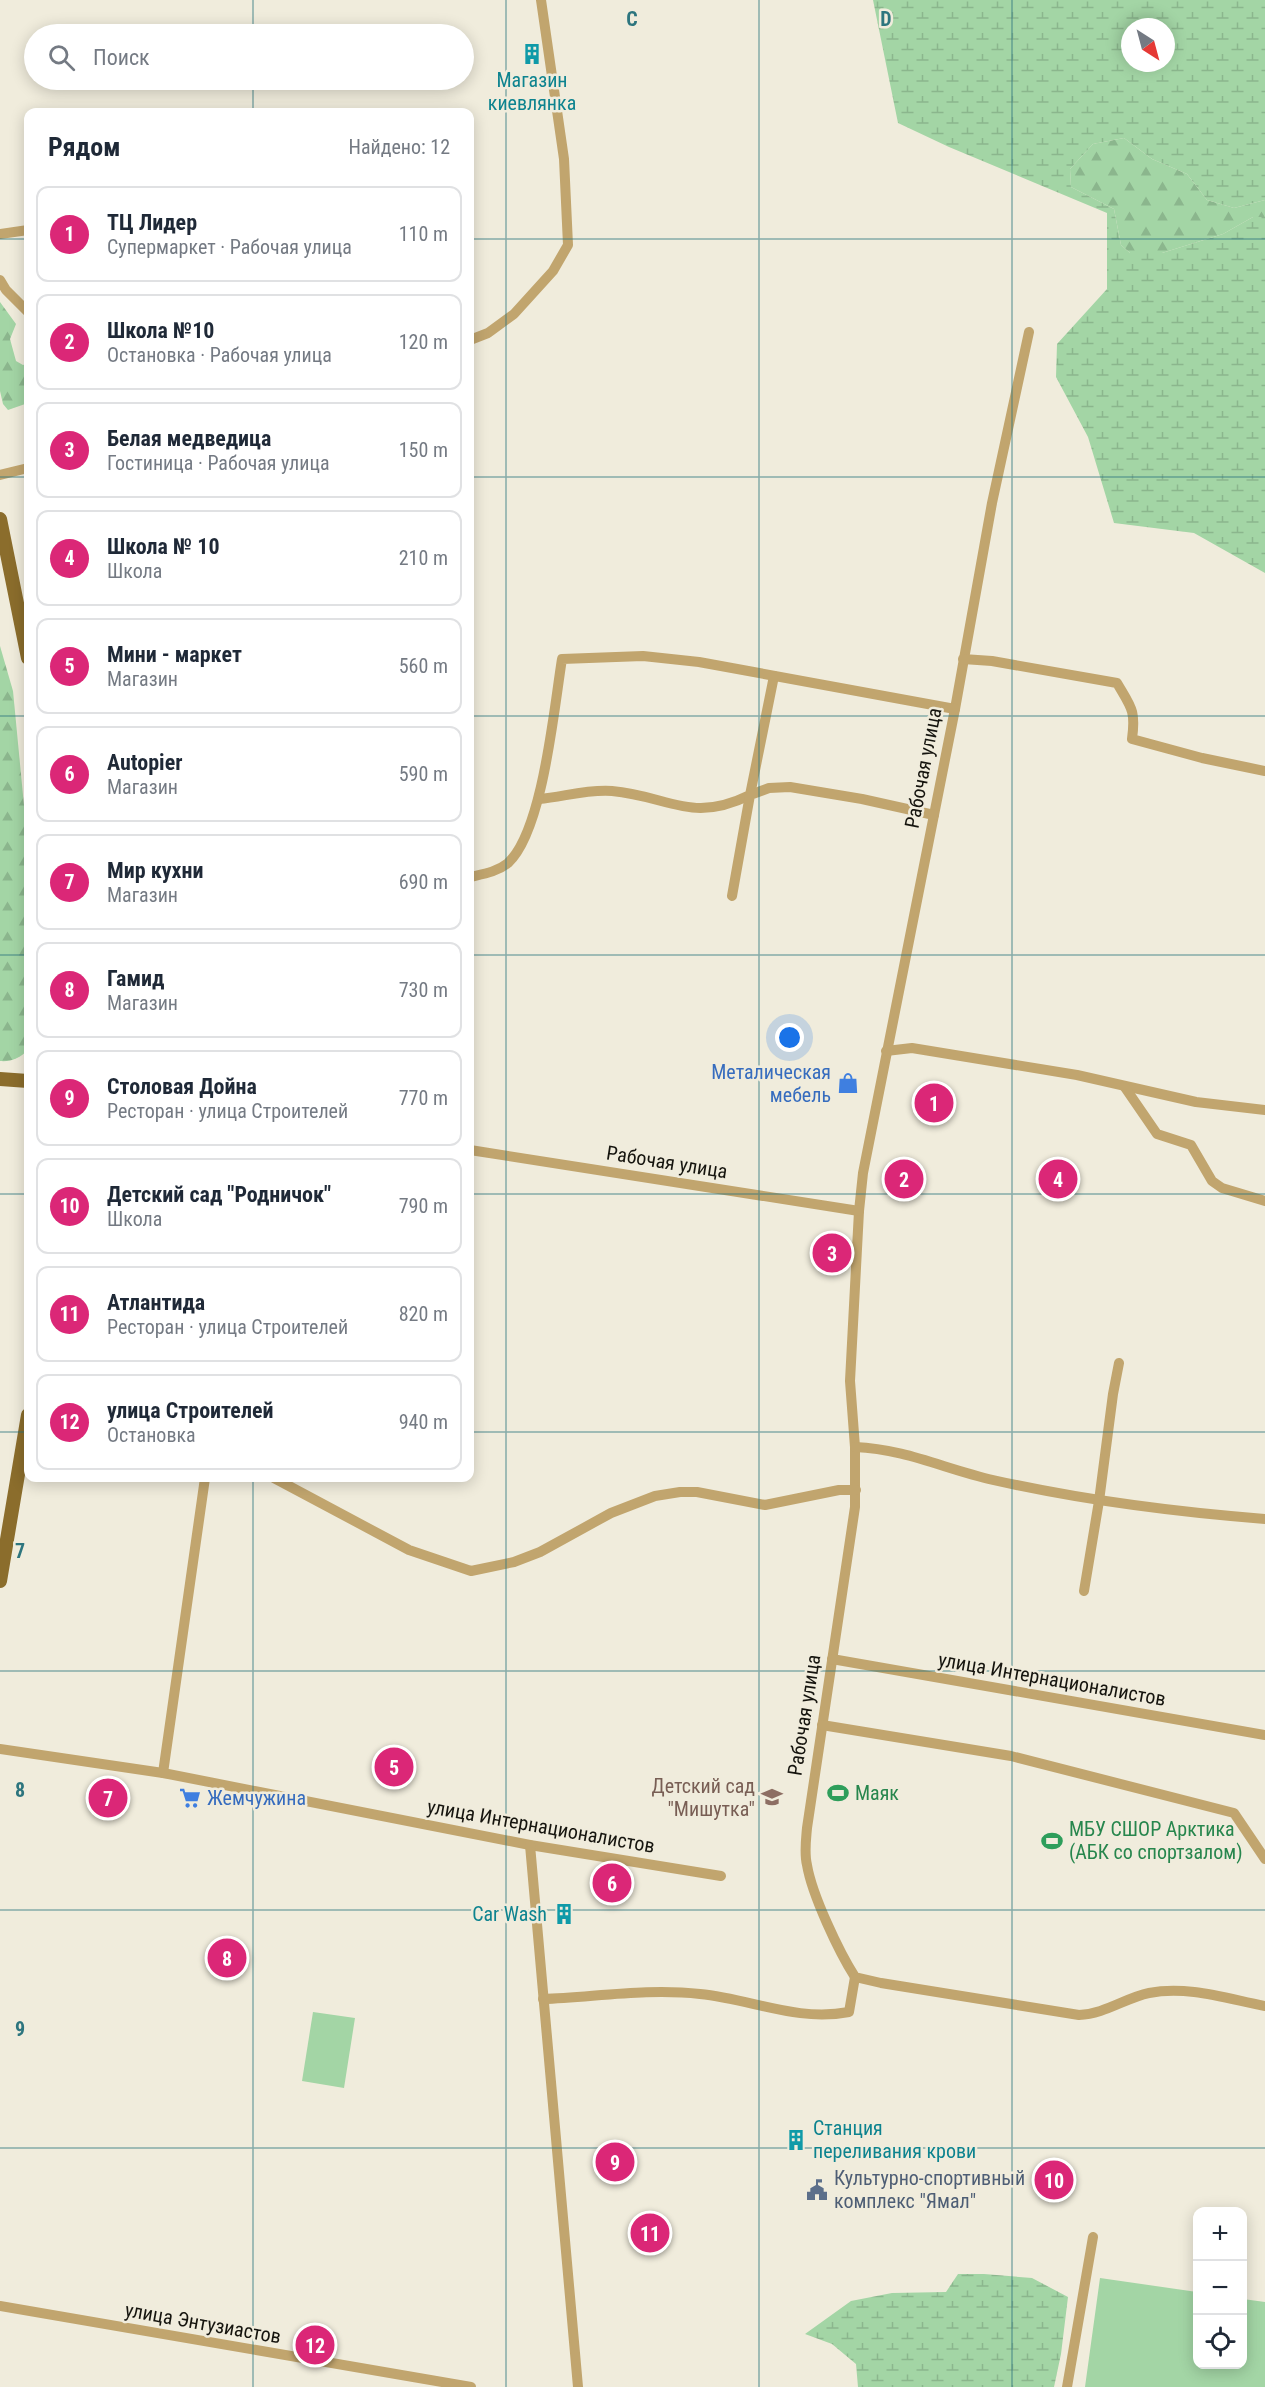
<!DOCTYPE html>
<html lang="ru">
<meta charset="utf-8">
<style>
:root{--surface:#fff;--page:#f2f2f3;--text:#1f2937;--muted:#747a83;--line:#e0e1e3;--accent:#db2777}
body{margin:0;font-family:"Roboto Condensed",sans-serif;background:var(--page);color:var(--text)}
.controls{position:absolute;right:18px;bottom:18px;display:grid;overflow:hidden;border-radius:12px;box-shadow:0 3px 15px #0003}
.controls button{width:54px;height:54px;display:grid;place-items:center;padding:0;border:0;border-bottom:2px solid var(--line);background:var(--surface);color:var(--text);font:30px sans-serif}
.compass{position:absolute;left:1121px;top:18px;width:54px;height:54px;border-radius:50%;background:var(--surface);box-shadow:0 3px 15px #0003;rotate:144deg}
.you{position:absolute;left:790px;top:1038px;width:21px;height:21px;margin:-15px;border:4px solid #fff;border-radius:50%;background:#1a73e8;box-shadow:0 0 0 9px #1a73e833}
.badge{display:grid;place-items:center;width:39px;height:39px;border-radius:50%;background:var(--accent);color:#fff;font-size:20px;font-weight:700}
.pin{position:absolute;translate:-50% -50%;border:3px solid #fff;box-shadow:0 2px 6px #0006}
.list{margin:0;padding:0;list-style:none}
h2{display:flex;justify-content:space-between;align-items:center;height:78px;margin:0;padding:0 24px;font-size:26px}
h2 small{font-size:20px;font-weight:400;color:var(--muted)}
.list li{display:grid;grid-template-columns:39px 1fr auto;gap:18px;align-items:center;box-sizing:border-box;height:96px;margin:0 12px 12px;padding:0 12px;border:2px solid var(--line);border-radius:12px}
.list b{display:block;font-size:22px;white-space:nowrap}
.list p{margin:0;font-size:20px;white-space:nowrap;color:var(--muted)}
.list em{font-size:20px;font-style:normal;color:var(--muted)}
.icon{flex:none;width:33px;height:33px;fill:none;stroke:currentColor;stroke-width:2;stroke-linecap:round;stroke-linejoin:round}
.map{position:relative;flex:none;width:1265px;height:2387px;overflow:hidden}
.search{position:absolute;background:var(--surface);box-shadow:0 3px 15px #0003;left:24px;top:24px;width:450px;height:66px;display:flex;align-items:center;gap:15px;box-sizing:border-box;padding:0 21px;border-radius:33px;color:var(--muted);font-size:22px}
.panel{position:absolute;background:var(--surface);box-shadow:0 3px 15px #0003;left:24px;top:108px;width:450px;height:1374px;border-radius:12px}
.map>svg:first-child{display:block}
.forest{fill:url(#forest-firs)}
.wetland{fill:url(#wetland-marsh);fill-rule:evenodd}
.green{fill:#a3d5a5}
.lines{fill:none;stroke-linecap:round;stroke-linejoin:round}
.minor{stroke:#c1a56e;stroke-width:10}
.major{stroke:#8b6d2c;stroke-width:14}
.grid{fill:none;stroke:#2d757e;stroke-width:1.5;stroke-opacity:0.55}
.labels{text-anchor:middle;stroke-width:5;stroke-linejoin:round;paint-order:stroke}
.culture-label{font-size:20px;fill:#0d838f;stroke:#f0ecdc}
.street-label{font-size:20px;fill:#15140e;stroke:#f0ecdc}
.shop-label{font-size:20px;fill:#366cbe;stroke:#f0ecdc;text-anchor:end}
.education-label{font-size:20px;fill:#785e54;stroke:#f0ecdc;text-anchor:end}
.leisure-label{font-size:20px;fill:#27864d;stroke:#f0ecdc;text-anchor:start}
.service-label{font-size:20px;fill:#4e5e75;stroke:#f0ecdc;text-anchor:start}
.grid-label{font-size:20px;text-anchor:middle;font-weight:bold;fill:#2d757e;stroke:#f0ecdc;stroke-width:5;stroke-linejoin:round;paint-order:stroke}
</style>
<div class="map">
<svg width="1265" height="2387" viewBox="0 0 1265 2387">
<defs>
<pattern id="forest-firs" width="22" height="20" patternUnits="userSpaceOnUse" patternTransform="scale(1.5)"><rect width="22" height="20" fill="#a3d5a5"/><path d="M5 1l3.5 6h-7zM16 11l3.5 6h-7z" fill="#8bb68d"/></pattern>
<pattern id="wetland-marsh" width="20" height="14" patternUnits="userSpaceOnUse" patternTransform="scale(1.5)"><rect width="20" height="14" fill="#a3d5a5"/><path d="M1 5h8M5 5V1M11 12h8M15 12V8" fill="none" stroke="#8bb68d"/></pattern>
</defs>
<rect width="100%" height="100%" fill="#f0ecdc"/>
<g class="forest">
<path d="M1124,138l28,21 35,15 20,26 27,8 31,-8v17h-12l-30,17 -61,19h-32l-9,-8 -7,-36 -43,-22 -1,-18 23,-25z"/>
<path d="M0,302l16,22 -6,15 6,22 7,4 5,-2v40l-20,7 -5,-6 -3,-13z"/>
<path d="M0,646l13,45 15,156v203c-8,8 -17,12 -28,11z"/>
</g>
<g class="wetland">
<path d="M873,0h392v200l-31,8 -27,-8 -20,-26 -35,-15 -28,-21 -31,6 -23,25 1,18 43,22 7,36 9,8h32l61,-19 30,-17h12v356l-71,-40 -80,-10 -26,-86 -32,-60 1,-33 50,-55v-76l-158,-66 -51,-24zM1130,27h36v36h-36z"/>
<path d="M958,2274h26l48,4 36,19 -7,57 -7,33h-196l-2,-23 -24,-20 -27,-10 46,-33 41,-8 54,-1z"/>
</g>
<g class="green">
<path d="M313,2012l42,6 -11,70 -42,-7z"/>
<path d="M1100,2278l97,14 1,72h44l1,-65 22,3v85h-180z"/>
</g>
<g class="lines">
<g class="minor">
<path d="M0,234l28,-4"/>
<path d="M0,280l6,10 22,22"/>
<path d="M1029,332l-37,171 -37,206 -92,464 -4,38 -9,170 5,66v60l-48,321c-1,12 -3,25 0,37 5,30 32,87 48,112l26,6 198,32c26,-1 46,-17 70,-22 38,-8 79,6 116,13"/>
<path d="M470,340l18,-7 26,-19 39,-43 15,-26 -4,-86 -23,-159"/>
<path d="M0,475l28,-7"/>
<path d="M963,659l29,2 125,22c14,24 19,27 15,56l70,19 63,13"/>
<path d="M539,799c24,-2 48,-10 73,-8 57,5 79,33 138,4l24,-119"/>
<path d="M470,877c13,-3 27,-5 38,-14 35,-32 46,-155 54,-204l81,-3 56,6 256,47"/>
<path d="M732,896l18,-101 19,-7 21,-1 72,12 72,16"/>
<path d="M886,1051l26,-3 165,27 119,27 69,8"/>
<path d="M1124,1086l33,48 34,11 21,36 10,7 43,13"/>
<path d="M470,1150l389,61"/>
<path d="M855,1447c50,2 90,22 138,33 89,20 181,32 272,39"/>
<path d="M274,1478l135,72 62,21 43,-9 26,-10 71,-39 44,-17 25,-4h17l68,13 74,-15h17"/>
<path d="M1084,1591l15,-90 14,-107 6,-31"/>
<path d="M832,1659l433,76"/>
<path d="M822,1725l189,31 223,57 31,46"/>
<path d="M0,1749l163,24 367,72 191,31"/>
<path d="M163,1773l42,-295"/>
<path d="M530,1845l48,542"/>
<path d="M543,1999c52,-2 105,-11 157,-5 52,5 96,28 149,18l6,-35"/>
<path d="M0,2306l471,81"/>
<path d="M1067,2387l26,-150"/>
</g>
<g class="major">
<path d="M0,519l28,139"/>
<path d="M0,1079l28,2"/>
<path d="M0,1581l28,-166"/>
</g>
</g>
<path class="grid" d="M253,0v34M506,0v2387M759,0v2387M1012,0v2387M253,80v32M0,239h28M470,239h795M0,477h28M470,477h795M0,716h28M470,716h795M0,955h28M470,955h795M0,1194h28M470,1194h795M0,1432h28M470,1432h795M253,1478v909M0,1671h1265M0,1910h1265M0,2148h1265"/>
<defs>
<symbol id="building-bare" viewBox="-9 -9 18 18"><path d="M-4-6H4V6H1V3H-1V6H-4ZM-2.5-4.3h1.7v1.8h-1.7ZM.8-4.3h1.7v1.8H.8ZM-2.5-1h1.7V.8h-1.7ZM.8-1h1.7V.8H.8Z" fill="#0f9aa8" stroke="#f0ecdc" stroke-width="2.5" paint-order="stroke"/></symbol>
<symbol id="shop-bare" viewBox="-9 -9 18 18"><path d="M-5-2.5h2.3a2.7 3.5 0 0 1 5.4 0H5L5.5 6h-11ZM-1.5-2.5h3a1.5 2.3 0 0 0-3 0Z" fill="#3f7fe0" stroke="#f0ecdc" stroke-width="2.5" paint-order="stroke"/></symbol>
<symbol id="stadium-bare" viewBox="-9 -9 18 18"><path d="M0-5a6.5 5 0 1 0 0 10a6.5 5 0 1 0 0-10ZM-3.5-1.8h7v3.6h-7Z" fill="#2e9e5b" stroke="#f0ecdc" stroke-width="2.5" paint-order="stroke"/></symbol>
<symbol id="school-bare" viewBox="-9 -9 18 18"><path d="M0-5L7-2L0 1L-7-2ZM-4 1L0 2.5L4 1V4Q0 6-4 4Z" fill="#8d6e63" stroke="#f0ecdc" stroke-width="2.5" paint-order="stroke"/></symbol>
<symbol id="supermarket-bare" viewBox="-9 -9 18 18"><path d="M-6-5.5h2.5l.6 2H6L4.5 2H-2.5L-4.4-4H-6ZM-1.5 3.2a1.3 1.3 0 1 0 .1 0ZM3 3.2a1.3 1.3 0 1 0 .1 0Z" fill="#3f7fe0" stroke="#f0ecdc" stroke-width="2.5" paint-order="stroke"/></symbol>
<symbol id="civic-bare" viewBox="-9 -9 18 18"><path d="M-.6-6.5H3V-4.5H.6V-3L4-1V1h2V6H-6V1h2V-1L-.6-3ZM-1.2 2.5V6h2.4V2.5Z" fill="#5c6f8a" stroke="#f0ecdc" stroke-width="2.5" paint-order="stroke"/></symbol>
</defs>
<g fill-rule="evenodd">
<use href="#building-bare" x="517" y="39" width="30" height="30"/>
<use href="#shop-bare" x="833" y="1068" width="30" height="30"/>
<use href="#stadium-bare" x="823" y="1778" width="30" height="30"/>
<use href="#school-bare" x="757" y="1782" width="30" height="30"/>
<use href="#supermarket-bare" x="175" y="1783" width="30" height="30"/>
<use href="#stadium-bare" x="1037" y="1826" width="30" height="30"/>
<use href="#building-bare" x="549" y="1899" width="30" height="30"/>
<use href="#building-bare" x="781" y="2125" width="30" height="30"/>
<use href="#civic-bare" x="802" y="2175" width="30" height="30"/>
</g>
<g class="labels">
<g class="culture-label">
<text x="532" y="87">Магазин<tspan x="532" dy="23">киевлянка</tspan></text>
<text x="547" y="1921" text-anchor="end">Car Wash</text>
<text x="813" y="2135" text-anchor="start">Станция<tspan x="813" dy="23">переливания крови</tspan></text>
</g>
<g class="street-label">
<text transform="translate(923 768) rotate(-79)" y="7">Рабочая улица</text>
<text transform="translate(667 1162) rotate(9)" y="7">Рабочая улица</text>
<text transform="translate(1052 1679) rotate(10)" y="7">улица Интернационалистов</text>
<text transform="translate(804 1715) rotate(-81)" y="7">Рабочая улица</text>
<text transform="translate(541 1826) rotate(10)" y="7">улица Интернационалистов</text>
<text transform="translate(203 2323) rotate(10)" y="7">улица Энтузиастов</text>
</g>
<g class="shop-label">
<text x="831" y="1079">Металическая<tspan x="831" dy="23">мебель</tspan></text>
<text x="207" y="1805" text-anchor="start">Жемчужина</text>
</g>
<g class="education-label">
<text x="755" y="1793">Детский сад<tspan x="755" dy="23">"Мишутка"</tspan></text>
</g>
<g class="leisure-label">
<text x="855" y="1800">Маяк</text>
<text x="1069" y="1836">МБУ СШОР Арктика<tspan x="1069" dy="23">(АБК со спортзалом)</tspan></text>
</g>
<g class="service-label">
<text x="834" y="2185">Культурно-спортивный<tspan x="834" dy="23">комплекс "Ямал"</tspan></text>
</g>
</g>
<g class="grid-label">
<text x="632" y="26">C</text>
<text x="886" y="26">D</text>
<text x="20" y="1558">7</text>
<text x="20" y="1797">8</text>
<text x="20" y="2036">9</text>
</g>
</svg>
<div class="controls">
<button>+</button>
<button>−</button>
<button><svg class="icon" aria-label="locate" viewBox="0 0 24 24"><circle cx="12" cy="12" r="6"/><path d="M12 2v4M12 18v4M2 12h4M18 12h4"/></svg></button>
</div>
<svg class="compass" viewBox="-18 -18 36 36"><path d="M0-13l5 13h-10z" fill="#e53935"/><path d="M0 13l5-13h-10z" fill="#747a83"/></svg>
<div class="you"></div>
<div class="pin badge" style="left:934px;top:1103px">1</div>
<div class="pin badge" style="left:904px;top:1179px">2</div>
<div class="pin badge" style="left:832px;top:1253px">3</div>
<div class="pin badge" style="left:1058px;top:1179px">4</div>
<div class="pin badge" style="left:394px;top:1767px">5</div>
<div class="pin badge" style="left:612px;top:1883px">6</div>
<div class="pin badge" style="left:108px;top:1798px">7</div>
<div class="pin badge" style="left:227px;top:1958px">8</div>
<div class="pin badge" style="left:615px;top:2162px">9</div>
<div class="pin badge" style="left:1054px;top:2180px">10</div>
<div class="pin badge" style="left:650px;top:2233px">11</div>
<div class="pin badge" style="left:315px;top:2345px">12</div>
<div class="search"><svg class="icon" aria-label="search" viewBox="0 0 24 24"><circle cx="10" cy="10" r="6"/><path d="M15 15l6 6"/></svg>Поиск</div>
<section class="panel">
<h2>Рядом<small>Найдено: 12</small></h2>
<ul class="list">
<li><span class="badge">1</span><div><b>ТЦ Лидер</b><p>Супермаркет · Рабочая улица</p></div><em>110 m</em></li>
<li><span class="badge">2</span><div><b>Школа №10</b><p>Остановка · Рабочая улица</p></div><em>120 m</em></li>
<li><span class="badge">3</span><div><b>Белая медведица</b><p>Гостиница · Рабочая улица</p></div><em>150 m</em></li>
<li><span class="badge">4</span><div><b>Школа № 10</b><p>Школа</p></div><em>210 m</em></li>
<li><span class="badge">5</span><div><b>Мини - маркет</b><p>Магазин</p></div><em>560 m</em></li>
<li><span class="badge">6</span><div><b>Autopier</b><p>Магазин</p></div><em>590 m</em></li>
<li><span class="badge">7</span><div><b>Мир кухни</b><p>Магазин</p></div><em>690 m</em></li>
<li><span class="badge">8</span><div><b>Гамид</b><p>Магазин</p></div><em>730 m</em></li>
<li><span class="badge">9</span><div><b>Столовая Дойна</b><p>Ресторан · улица Строителей</p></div><em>770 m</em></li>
<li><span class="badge">10</span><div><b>Детский сад &quot;Родничок&quot;</b><p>Школа</p></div><em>790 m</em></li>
<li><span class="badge">11</span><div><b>Атлантида</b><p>Ресторан · улица Строителей</p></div><em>820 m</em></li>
<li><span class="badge">12</span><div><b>улица Строителей</b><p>Остановка</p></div><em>940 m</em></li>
</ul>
</section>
</div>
